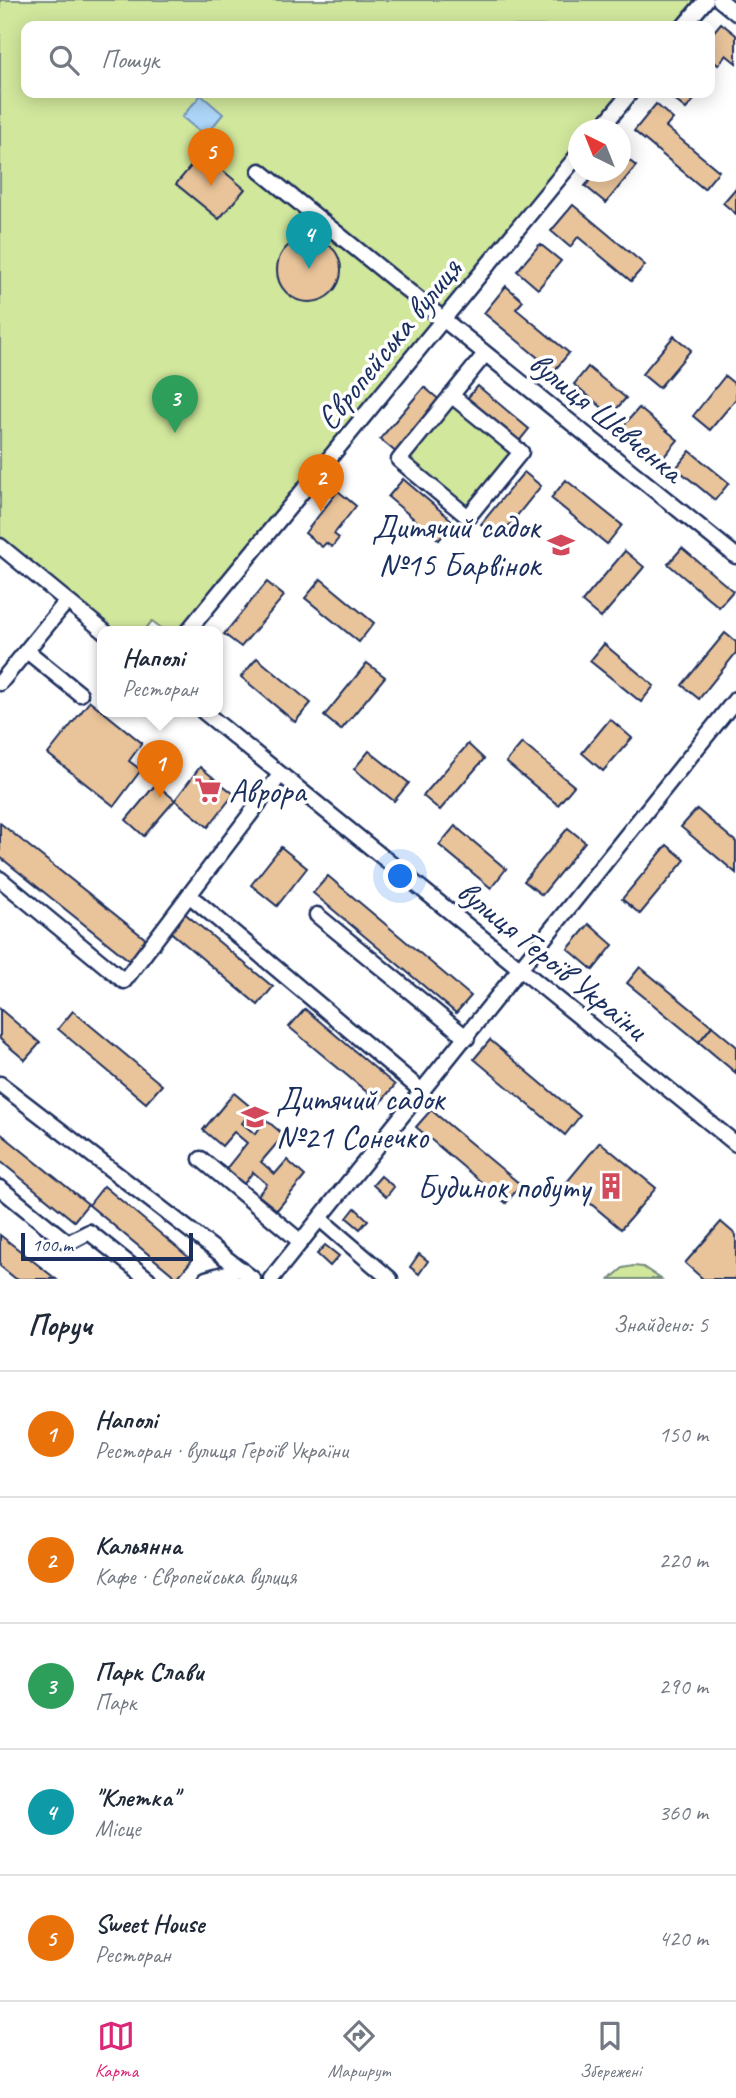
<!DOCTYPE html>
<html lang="uk">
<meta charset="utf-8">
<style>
:root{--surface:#fff;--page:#f2f2f3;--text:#1f2937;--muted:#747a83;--line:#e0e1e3;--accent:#db2777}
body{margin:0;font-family:Caveat,sans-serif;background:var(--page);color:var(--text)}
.compass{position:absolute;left:568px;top:119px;width:63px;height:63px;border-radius:50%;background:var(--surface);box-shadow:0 4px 18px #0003;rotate:317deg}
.scale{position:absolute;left:21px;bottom:18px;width:172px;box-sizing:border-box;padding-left:7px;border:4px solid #1b2f5e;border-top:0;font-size:19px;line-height:24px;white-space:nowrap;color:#1b2f5e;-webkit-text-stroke:5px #fff;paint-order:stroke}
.you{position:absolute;left:401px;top:877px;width:24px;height:24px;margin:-18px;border:5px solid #fff;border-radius:50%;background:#1a73e8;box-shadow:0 0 0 10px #1a73e833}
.badge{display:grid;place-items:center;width:46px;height:46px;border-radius:50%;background:var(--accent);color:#fff;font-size:23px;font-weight:700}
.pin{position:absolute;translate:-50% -58px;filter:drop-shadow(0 2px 4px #0008)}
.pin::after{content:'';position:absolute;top:37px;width:24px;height:21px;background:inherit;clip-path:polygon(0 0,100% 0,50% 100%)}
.popup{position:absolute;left:97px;top:626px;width:126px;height:91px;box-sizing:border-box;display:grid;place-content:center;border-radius:14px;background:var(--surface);filter:drop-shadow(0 2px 5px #0005);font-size:23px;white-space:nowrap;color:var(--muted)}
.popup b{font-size:26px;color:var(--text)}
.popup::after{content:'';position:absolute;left:50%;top:100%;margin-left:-14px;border:14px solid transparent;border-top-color:var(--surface)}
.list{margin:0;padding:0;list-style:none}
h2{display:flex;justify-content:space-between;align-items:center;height:91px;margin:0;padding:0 28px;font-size:30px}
h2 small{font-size:23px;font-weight:400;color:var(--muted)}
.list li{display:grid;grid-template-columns:46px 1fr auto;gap:21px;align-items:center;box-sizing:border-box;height:126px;padding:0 28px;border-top:2px solid var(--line)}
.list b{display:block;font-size:26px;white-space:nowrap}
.list p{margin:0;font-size:23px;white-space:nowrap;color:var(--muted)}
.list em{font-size:23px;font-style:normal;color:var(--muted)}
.icon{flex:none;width:38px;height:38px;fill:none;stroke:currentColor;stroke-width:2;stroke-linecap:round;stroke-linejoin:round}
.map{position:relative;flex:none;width:736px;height:1279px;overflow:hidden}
.search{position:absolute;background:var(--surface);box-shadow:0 4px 18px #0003;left:21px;right:21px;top:21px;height:77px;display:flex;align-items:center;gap:18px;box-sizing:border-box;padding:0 24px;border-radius:14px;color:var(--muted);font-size:26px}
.sheet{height:721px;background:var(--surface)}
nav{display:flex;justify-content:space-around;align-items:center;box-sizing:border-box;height:98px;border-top:2px solid var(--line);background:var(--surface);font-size:19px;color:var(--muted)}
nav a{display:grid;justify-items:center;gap:4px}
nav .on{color:var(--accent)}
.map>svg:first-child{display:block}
.green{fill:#d1e79c;stroke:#768b7d;stroke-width:2}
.water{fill:#acd5f7;stroke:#7293ba;stroke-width:2}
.building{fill:#e9c49a;stroke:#1b2f5e;stroke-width:2}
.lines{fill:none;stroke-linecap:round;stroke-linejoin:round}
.minor-casing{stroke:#1b2f5e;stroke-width:19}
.minor{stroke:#fff;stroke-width:14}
.labels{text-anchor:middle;stroke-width:7;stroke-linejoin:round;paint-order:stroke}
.street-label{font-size:33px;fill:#1b2f5e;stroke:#fff}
.poi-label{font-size:33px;fill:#1b2f5e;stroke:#fff;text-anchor:end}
</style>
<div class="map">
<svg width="736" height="1279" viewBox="0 0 736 1279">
<rect width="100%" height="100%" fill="#fff"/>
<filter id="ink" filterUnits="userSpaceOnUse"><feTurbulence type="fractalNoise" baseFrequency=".0143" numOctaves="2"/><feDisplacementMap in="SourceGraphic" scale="14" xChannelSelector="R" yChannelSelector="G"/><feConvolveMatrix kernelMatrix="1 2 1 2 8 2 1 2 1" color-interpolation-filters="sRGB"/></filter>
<g filter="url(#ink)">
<g class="green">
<path d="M0,0h706l-22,26h-658v67h604l-30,36 -22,1v25l-391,477h-20l-15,-11 -9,11h-38l-105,-86z"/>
<path d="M451,402l58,45 2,11 -42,47h-5l-55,-47z"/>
<path d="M633,1266l10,1 18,12h-51l13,-11z"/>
</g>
<path class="water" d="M201,95l22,19 -18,22 -23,-19z"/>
<g class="building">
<path d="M721,23l15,12v28l-10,-8 -8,10 -8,-7v-22z"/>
<path d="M666,93h34l-14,16z"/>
<path d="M656,104l17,15 -7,8 53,44 -15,18 -70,-58z"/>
<path d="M202,153l43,36 -26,30 -43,-35z"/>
<path d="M620,153l16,13 -30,37 -21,-17 13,-14h22z"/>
<path d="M736,188v26l-13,-11z"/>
<path d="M573,205l72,60 -14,16 -53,-44 -8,10 -19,-16z"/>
<circle cx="309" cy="270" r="32"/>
<path d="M540,244l21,17 -23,28 -21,-18z"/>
<path d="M506,286l17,15 -7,8 53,44 -15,18 -70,-58z"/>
<path d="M674,336l17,14 -32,38 -17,-14z"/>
<path d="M588,367l38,31 -15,17 -37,-31z"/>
<path d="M725,376l11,9v14l-26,31 -17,-14z"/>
<path d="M478,386l51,43 -13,16 -52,-43z"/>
<path d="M424,387l18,15 -44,52 -18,-15z"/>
<path d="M639,408l39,32 -16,19 -39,-33z"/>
<path d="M690,451l39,32 -14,17 -39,-32z"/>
<path d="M524,472l17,14 -42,52 -18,-14z"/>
<path d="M403,479l51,43 -15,18 -51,-43z"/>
<path d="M566,480l56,45 -15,19 -56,-46z"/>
<path d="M338,491l18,15 -22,28 5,4 -7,9 -6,-4 -4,4 -17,-14z"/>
<path d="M682,548l51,43 -14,16 -51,-43z"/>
<path d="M625,551l19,16 -43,51 -19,-16z"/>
<path d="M321,579l53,44 -15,19 -54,-44z"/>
<path d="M267,582l17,14 -43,51 -17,-13z"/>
<path d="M725,633l11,9v11l-37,46 -17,-14z"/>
<path d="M604,644l50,42 -13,16 -51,-41z"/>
<path d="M257,658l54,45 -16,19 -54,-45z"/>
<path d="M367,663l18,14 -44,53 -17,-14z"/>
<path d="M90,701l52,42 -13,18 12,9 -27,36 -66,-52z"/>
<path d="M610,719l22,19 -29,33 -21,-18z"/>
<path d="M522,743l52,43 -16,19 -52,-43z"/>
<path d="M468,744l16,15 -44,51 -17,-14z"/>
<path d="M369,751l40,32 -15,18 -40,-32z"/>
<path d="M200,767l34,27 -26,33 -33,-27z"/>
<path d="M156,784l19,16 -31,36 -18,-16z"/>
<path d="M697,809l39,33v31l-55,-46z"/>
<path d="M0,823l147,117 -17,21 -130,-104z"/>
<path d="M455,826l51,43 -15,19 -52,-43z"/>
<path d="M568,828l17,14 -43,53 -18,-14z"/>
<path d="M667,845l18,15 -45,54 -18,-15z"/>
<path d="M281,847l26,21 -30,38 -26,-21z"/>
<path d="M328,876l143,120 -15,17 -143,-120z"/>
<path d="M182,911l91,76 -15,18 -91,-76z"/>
<path d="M589,924l24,21 -20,25 -25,-21z"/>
<path d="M640,967l72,59 -13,16 -72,-59z"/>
<path d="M0,1009l40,34 -15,17 -25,-21z"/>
<path d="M305,1009l90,76 -15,18 -91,-76z"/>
<path d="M73,1011l89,74 -16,18 -88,-74z"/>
<path d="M712,1026l24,20v27l-37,-31z"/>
<path d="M490,1040l90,76 -15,19 -91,-76z"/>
<path d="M234,1093l19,16 -11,14 13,11 11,-14 18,15 -23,27 14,12 12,-14 18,16 -28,34 -19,-15 9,-11 -14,-12 -10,13 -18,-15 22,-27 -13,-11 -12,14 -19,-16z"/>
<path d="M431,1110l90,75 -15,18 -90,-76z"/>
<path d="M0,1133l88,71 -14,17 -74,-60z"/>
<path d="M600,1142l56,46 -35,41 -55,-46z"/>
<path d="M381,1176l13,11 -8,10 -13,-12z"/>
<path d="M104,1186l88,74 -15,18 -88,-73z"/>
<path d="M355,1208l13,12 -8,9 -13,-11z"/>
<path d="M721,1222l15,13v44h-33l-18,-16z"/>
<path d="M0,1235l56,44h-40l-16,-13z"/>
<path d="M325,1245l14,11 -9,10 -13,-12z"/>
<path d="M419,1254l9,7 -9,13 -9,-7z"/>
</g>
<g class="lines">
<defs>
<g id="minor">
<path d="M720,0l16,13"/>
<path d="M684,26l22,-26"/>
<path d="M600,130l30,-37"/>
<path d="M260,171l476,385"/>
<path d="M451,395l70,57 -53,65 -69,-57 86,-106"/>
<path d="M0,546l105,86"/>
<path d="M187,632l391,-477"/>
<path d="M27,651l53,43"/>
<path d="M0,683l67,-82"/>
<path d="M204,712l532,432"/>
<path d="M0,879l124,102 156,-206"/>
<path d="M189,895l234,197"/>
<path d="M317,915l150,123"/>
<path d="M0,1084l253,195"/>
<path d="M201,1159l100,83"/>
<path d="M0,1188l68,55 21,-11 59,47"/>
<path d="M320,1219l70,60"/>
<path d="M206,1279l35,-10"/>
<path d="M271,1279l465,-580"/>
</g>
</defs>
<use href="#minor" class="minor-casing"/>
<use href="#minor" class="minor"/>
</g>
</g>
<defs>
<symbol id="school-bare" viewBox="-9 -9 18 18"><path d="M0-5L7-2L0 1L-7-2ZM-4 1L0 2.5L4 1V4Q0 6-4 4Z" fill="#d1495b" stroke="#fff" stroke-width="2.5" paint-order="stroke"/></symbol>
<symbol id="supermarket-bare" viewBox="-9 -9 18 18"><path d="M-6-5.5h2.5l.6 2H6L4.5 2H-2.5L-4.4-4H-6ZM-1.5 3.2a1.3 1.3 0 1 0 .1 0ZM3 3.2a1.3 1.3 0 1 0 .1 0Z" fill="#d1495b" stroke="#fff" stroke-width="2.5" paint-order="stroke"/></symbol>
<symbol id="building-bare" viewBox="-9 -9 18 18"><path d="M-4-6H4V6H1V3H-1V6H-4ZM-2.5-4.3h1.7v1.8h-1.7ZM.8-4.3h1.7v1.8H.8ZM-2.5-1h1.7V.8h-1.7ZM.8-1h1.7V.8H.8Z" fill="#d1495b" stroke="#fff" stroke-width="2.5" paint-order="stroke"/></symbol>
</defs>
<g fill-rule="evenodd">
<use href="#school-bare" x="542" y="526" width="38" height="38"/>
<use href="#supermarket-bare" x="189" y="771" width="38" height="38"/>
<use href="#school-bare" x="236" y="1098" width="38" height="38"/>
<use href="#building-bare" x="592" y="1167" width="38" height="38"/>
</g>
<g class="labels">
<g class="street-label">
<text transform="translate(388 343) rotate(-51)" y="12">Європейська вулиця</text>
<text transform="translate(607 416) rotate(39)" y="12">вулиця Шевченка</text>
<text transform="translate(553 959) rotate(39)" y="12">вулиця Героїв України</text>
</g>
<g class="poi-label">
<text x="540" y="538">Дитячий садок<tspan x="540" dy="38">№15 Барвінок</tspan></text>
<text x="229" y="802" text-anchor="start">Аврора</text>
<text x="276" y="1110" text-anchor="start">Дитячий садок<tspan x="276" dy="38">№21 Сонечко</tspan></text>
<text x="590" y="1198">Будинок побуту</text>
</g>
</g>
</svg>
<svg class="compass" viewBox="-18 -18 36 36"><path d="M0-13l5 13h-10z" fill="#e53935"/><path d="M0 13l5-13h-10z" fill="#747a83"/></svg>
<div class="scale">100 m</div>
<div class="you"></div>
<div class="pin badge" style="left:160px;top:798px;background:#e8710a">1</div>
<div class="popup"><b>Наполі</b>Ресторан</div>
<div class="pin badge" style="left:321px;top:512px;background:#e8710a">2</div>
<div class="pin badge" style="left:175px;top:433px;background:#2e9e5b">3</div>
<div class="pin badge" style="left:309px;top:269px;background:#0f9aa8">4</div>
<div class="pin badge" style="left:211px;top:186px;background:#e8710a">5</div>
<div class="search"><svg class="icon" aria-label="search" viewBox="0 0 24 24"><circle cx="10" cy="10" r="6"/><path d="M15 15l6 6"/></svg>Пошук</div>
</div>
<section class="sheet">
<h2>Поруч<small>Знайдено: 5</small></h2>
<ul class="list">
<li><span class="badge" style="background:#e8710a">1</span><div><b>Наполі</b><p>Ресторан · вулиця Героїв України</p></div><em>150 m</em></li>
<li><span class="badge" style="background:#e8710a">2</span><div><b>Кальянна</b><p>Кафе · Європейська вулиця</p></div><em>220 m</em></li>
<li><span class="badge" style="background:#2e9e5b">3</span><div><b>Парк Слави</b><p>Парк</p></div><em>290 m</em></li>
<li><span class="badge" style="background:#0f9aa8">4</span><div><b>&quot;Клетка&quot;</b><p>Місце</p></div><em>360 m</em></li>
<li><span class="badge" style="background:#e8710a">5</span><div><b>Sweet House</b><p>Ресторан</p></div><em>420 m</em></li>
</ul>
</section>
<nav>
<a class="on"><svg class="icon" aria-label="map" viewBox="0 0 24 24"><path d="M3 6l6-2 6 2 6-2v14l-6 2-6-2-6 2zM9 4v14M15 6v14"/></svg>Карта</a>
<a><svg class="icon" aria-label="directions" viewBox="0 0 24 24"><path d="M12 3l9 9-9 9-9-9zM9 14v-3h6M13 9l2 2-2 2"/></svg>Маршрут</a>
<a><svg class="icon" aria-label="saved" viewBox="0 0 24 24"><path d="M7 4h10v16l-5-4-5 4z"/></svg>Збережені</a>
</nav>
